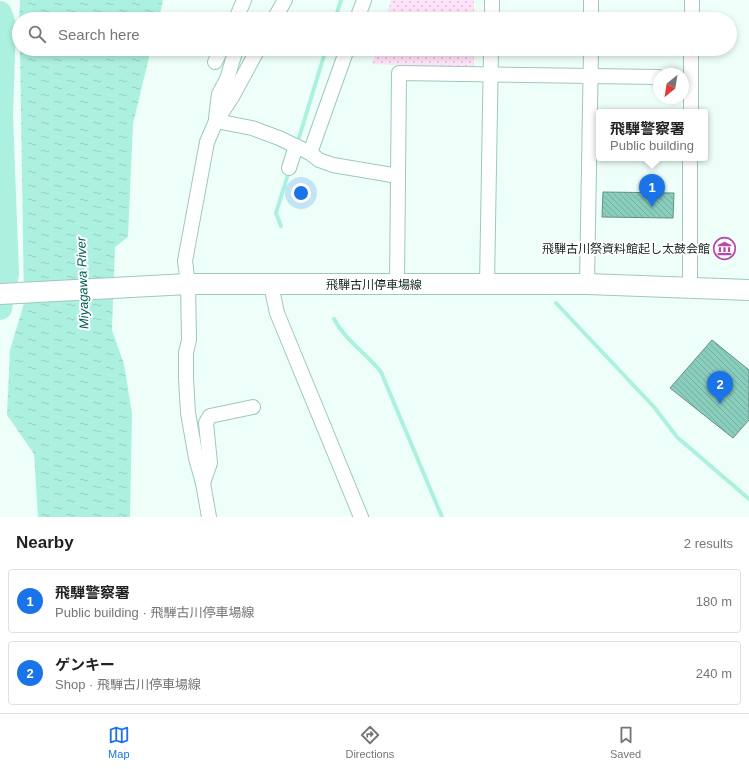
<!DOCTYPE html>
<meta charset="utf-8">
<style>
:root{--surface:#fff;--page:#f6f6f6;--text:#222;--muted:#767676;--line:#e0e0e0;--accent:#1a73e8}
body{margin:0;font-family:Arial,"Noto Sans JP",sans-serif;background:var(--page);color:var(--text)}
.compass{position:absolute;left:653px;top:68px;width:36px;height:36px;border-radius:50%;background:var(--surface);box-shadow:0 2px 6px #0003;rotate:210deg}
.you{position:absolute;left:301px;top:193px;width:14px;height:14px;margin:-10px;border:3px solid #fff;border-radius:50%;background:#1a73e8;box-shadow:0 0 0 6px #1a73e833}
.badge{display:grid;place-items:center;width:26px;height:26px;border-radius:50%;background:var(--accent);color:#fff;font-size:13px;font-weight:700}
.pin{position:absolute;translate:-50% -33px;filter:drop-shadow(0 1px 2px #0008)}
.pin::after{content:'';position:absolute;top:21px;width:14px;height:12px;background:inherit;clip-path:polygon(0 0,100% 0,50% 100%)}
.popup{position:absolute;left:596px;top:109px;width:112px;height:52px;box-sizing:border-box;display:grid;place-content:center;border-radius:4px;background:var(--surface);filter:drop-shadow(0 1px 3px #0005);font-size:13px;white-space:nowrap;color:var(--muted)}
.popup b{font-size:15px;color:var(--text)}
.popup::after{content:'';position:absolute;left:50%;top:100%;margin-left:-8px;border:8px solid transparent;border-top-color:var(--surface)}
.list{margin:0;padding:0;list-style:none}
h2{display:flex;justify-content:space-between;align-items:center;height:52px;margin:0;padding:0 16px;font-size:17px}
h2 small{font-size:13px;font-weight:400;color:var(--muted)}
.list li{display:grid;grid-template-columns:26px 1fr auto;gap:12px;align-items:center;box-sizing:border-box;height:64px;margin:0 8px 8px;padding:0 8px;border:1px solid var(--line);border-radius:4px}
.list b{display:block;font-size:15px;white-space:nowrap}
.list p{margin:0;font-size:13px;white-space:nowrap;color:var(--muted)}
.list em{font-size:13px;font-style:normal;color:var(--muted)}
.icon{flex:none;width:22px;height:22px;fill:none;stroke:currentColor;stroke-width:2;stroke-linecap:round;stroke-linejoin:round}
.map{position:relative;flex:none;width:749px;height:517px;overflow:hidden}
.search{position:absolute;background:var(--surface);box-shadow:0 2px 6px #0003;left:12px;right:12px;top:12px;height:44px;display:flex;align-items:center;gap:10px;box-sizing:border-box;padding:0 14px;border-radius:22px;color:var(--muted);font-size:15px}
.sheet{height:196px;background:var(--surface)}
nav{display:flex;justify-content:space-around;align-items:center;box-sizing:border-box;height:56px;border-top:1px solid var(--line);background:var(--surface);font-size:11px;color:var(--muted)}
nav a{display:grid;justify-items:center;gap:2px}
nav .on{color:var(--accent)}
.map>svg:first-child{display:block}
.park{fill:url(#park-dots)}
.water{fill:url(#water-ripples)}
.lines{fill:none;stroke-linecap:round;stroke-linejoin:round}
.stream{stroke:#acf1df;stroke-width:4}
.river{stroke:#acf1df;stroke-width:24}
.building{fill:url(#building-back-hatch);stroke:#668f84}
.street-casing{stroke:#9ec8bd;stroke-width:16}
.secondary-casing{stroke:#9ec8bd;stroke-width:22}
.street{stroke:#fff;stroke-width:14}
.secondary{stroke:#fff;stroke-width:20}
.labels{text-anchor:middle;stroke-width:4;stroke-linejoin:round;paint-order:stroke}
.poi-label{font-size:12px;fill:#172824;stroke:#fff;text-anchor:end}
.street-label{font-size:12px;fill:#172824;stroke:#fff}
.water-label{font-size:13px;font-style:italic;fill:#006151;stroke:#fff}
</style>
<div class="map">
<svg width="749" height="517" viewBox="0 0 749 517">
<defs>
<pattern id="park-dots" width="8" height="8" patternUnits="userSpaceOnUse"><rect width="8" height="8" fill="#ffe3f9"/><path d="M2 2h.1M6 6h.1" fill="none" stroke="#dac3d5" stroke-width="1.8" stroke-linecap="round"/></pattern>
<pattern id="water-ripples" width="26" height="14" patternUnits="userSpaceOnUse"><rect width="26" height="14" fill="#acf1df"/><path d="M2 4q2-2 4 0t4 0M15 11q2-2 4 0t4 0" fill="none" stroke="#93cfbf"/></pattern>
<pattern id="building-back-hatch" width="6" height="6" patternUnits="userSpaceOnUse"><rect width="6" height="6" fill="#89cdbc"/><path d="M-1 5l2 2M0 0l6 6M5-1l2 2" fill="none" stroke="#76b0a1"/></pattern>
</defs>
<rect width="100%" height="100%" fill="#eefffa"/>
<g class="park">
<path d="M391,0h83v19h-88z"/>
<path d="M377,49h97v20l-102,-5z"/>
</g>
<g class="water">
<path d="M20,0h143l-4,19h-140v9z"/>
<path d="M20,49h131l-18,75 -5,113 -13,10 -3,83 12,34 8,49 -2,104h-92l-4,-63 -27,-39 3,-65 14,-47z"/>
</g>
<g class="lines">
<g class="stream">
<path d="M335,19l6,-19"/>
<path d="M298,141l28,-92"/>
<path d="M281,226l-5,-13 13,-42"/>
<path d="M556,303l98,104 23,30 72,62"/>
<path d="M334,319c11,21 32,34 47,53l61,145"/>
</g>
<path class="river" d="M0,13l4,12 -3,90 6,159 -7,34"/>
</g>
<g class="building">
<path d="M603,192l71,1 -1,25 -71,-1z"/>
<path d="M712,340l37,30v50l-16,18 -63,-50z"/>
</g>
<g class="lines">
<defs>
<g id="street">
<path d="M236,19l8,-19"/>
<path d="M274,19l11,-19"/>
<path d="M357,19l7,-19"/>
<path d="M492,19v-19"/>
<path d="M591,19v-19"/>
<path d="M692,19v-19"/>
<path d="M215,62l6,-13"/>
<path d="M691,112v-63"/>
<path d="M216,118l3,-24 8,-15 9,-30"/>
<path d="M216,121l36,7 27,10 31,15 9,7 14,5 65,11"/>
<path d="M310,153l37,-104"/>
<path d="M289,168l7,-22"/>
<path d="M587,284l4,-235"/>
<path d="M271,285l6,28 84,204"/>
<path d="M397,285l2,-212 260,4"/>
<path d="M487,285l4,-236"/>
<path d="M690,288v-130"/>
<path d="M203,483l7,-20 -4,-40 4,-7 43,-9"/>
<path d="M209,517l-6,-34 -7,-25 -8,-45 -2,-35v-25l3,-13 -1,-56 -3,-23 22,-119 9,-21 16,-24 26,-48"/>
</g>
<path id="secondary" d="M0,294l188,-10h399l162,6"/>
</defs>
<use href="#street" class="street-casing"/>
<use href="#secondary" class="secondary-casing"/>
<use href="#street" class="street"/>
<use href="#secondary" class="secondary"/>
</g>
<defs>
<symbol id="museum-ring" viewBox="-11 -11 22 22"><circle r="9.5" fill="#fff" stroke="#b749a7" stroke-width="1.5"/><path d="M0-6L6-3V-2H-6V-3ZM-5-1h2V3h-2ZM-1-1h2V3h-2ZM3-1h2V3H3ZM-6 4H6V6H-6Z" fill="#b749a7"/></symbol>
</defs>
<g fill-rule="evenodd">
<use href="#museum-ring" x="712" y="236" width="25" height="25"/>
</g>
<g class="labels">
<g class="poi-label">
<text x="710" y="253">飛騨古川祭資料館起し太鼓会館</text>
</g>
<g class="street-label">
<text x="374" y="289">飛騨古川停車場線</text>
</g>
<g class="water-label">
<text transform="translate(82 283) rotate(-92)" y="5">Miyagawa River</text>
</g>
</g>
</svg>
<svg class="compass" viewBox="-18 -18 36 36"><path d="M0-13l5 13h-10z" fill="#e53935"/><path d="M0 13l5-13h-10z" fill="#767676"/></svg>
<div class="you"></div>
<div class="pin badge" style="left:652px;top:207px">1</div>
<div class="popup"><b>飛騨警察署</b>Public building</div>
<div class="pin badge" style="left:720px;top:404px">2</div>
<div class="search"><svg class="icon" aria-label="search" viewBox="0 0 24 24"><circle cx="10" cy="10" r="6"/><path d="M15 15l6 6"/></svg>Search here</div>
</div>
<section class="sheet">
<h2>Nearby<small>2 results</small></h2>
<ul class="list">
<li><span class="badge">1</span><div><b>飛騨警察署</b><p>Public building · 飛騨古川停車場線</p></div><em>180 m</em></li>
<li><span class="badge">2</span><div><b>ゲンキー</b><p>Shop · 飛騨古川停車場線</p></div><em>240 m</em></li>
</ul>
</section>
<nav>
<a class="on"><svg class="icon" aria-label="map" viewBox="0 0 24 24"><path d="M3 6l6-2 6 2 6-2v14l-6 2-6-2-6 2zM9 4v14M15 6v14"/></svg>Map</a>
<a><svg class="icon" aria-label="directions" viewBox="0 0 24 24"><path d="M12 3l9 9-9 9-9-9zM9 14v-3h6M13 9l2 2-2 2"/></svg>Directions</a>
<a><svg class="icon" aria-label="saved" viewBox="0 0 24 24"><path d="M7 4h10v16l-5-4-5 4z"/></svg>Saved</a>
</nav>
